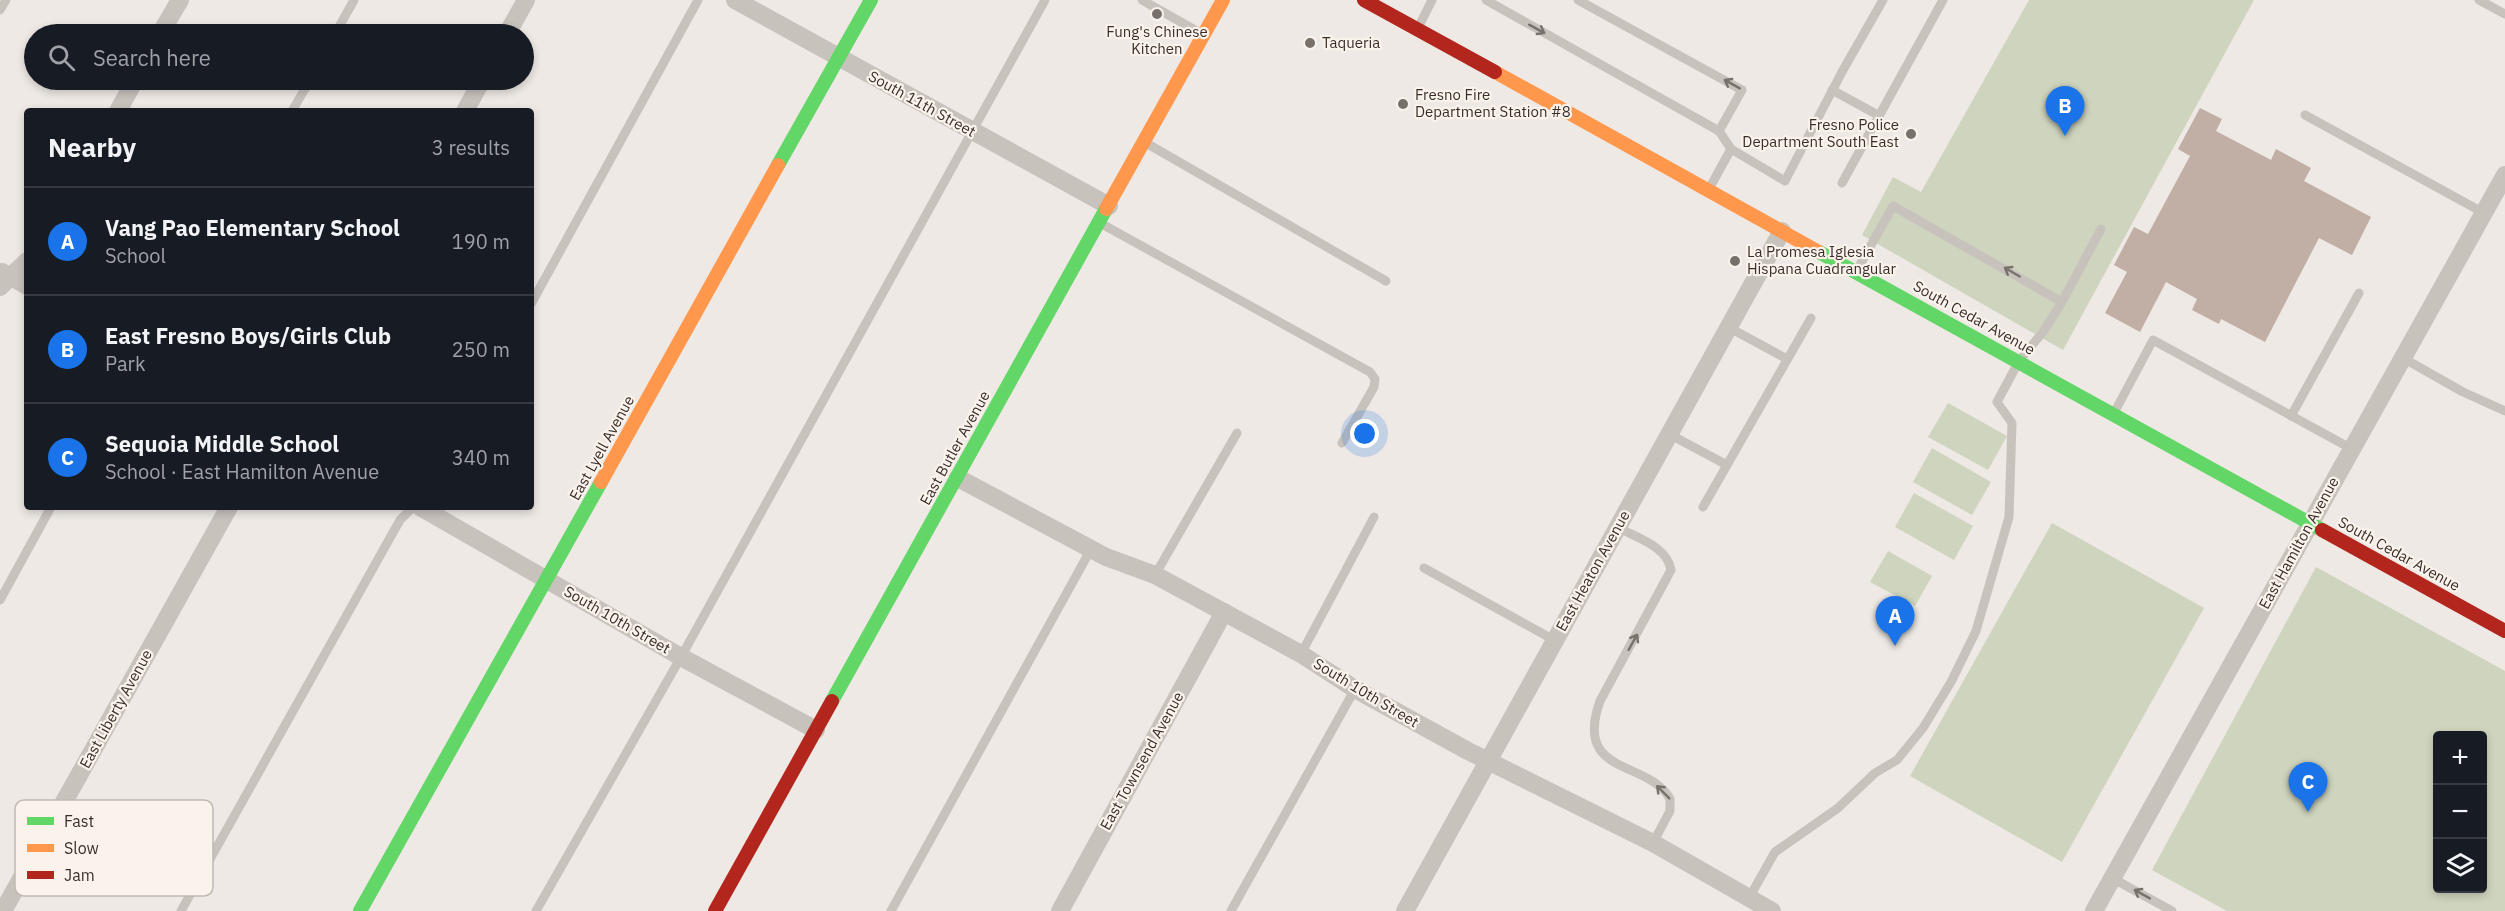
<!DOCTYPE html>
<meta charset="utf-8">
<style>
:root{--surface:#171b24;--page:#242831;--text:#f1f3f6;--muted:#9ea1a6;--line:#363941;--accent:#1a73e8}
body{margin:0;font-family:"IBM Plex Sans",sans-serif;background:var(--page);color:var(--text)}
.controls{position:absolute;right:18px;bottom:18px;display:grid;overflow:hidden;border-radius:6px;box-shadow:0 3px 9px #0003}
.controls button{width:54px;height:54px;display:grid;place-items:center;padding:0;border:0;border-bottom:2px solid var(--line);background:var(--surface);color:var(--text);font:30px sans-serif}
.you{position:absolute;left:1365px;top:434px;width:21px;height:21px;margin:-15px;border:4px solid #fff;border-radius:50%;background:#1a73e8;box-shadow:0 0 0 9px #1a73e833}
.badge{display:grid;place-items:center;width:39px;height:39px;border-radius:50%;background:var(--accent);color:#fff;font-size:20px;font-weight:700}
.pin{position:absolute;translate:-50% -50px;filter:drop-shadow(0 2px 3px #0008)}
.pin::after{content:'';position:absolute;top:32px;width:21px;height:18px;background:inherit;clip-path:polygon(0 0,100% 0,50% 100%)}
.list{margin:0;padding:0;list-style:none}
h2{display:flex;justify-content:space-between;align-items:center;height:78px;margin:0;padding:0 24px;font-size:26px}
h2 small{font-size:20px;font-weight:400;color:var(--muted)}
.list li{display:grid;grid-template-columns:39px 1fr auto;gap:18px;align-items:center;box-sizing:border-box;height:108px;padding:0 24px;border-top:2px solid var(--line)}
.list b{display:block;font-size:22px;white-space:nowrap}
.list p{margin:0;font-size:20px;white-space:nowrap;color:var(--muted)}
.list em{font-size:20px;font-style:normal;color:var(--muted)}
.icon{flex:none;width:33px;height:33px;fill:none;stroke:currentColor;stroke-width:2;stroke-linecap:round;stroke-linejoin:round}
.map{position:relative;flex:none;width:2505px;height:911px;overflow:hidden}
.search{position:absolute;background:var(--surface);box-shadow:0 3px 9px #0003;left:24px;top:24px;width:510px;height:66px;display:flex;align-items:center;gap:15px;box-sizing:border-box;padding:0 21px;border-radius:33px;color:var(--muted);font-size:22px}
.panel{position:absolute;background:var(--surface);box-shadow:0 3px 9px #0003;left:24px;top:108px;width:510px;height:402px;border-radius:6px}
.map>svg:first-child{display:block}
.green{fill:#cfd4be;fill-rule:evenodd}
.building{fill:#c1aea5}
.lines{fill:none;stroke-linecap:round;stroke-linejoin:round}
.lane{stroke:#c8c2bc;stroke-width:9}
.street{stroke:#c8c2bc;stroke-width:18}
.fast{stroke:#63d668;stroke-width:14}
.slow{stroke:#ff974d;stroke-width:14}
.jam{stroke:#b3261e;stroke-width:14}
.oneway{stroke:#79716c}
.poi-dot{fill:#78706b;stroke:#faf3eb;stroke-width:2}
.labels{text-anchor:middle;stroke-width:4.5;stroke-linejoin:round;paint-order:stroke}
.poi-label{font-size:15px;fill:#392f2a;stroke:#faf3eb;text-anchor:start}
.street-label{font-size:15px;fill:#392f2a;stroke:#faf3eb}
.key{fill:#faf3eb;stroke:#c0b8b1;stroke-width:1.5}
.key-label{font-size:16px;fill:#392f2a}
</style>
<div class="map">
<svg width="2505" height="911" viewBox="0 0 2505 911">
<rect width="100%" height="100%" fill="#eee9e4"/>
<g class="green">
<path d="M2029,0h225l-191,350 -201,-115 31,-58 28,15z"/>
<path d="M1948,403l59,33 -19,34 -60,-33z"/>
<path d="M1932,448l59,34 -19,33 -59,-33z"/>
<path d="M1914,493l59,33 -19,34 -59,-33z"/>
<path d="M2052,523l152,85 -142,254 -152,-86z"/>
<path d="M1888,551l44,25 -17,30 -45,-24z"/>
<path d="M2316,567l189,104v240h-278l-75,-41zM2438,736h44v152h-44z"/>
</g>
<path class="building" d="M2200,108l22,11 -6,12 55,29 5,-11 35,19 -7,13 67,36 -19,38 -33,-17 -54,104 -44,-23 -2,5 -27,-14 5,-11 -31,-17 -26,50 -35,-19 22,-41 -13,-7 20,-38 14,7 42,-78 -12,-7z"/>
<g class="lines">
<g class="lane">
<path d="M1142,0l60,34"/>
<path d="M1486,0l233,131 12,18 54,32 58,-111 40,-70"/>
<path d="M1578,0l164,90 -23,41"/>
<path d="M2479,0l26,14"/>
<path d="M0,10l6,-10"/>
<path d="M1418,28l14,-28"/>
<path d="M335,34l19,-34"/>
<path d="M1832,90l46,25"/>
<path d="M292,111l18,-31"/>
<path d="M2305,115l179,98"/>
<path d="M1146,143l240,138"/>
<path d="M1842,183l101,-183"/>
<path d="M1709,189l22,-40"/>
<path d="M1100,223l270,149 5,7 -1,8 -32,56"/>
<path d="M1857,270l36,-64 169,96"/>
<path d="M531,304l167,-304"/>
<path d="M1728,327l59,32"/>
<path d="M2403,358l60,34 42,19"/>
<path d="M2114,413l39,-73 199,109"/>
<path d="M2291,416l68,-123"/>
<path d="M1669,434l58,31 -24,42"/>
<path d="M1727,465l84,-147"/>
<path d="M1617,527c20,11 50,19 54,43l-71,131c-27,76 48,58 70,98v12l-17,32"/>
<path d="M1424,568l130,72"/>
<path d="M1155,575l82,-142"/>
<path d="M0,600l51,-93"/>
<path d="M1301,654l73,-137"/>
<path d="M2112,878l60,33"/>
<path d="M1749,898l26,-46 63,-44 37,-35 22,-13 26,-32 28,-46 25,-51 33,-114 3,-94 -15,-21 22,-41 24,-29 19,-30 39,-73"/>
<path d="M181,911l219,-391 13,-13"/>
<path d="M536,911l145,-254 364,-657"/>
<path d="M891,911l200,-362"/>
<path d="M1231,911l124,-222"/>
</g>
<g class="street">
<path d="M735,0l374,206"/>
<path d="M160,34l20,-34"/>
<path d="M507,34l19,-34"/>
<path d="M118,111l17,-31"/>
<path d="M465,111l17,-31"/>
<path d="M2,272l25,14"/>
<path d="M0,287l27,-26"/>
<path d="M958,478l148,79 49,18 146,79 54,35 113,62 185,92 119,68"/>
<path d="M420,507l261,150 135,73"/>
<path d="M3,911l226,-404"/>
<path d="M1060,911l164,-299"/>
<path d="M1405,911l377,-680"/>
<path d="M2094,911l411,-736"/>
</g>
<g class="fast">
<path d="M778,165l93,-165"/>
<path d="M1819,252l503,278"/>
<path d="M832,701l274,-492"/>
<path d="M360,911l241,-429"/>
</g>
<g class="slow">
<path d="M1495,72l324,180"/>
<path d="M1106,209l117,-209"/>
<path d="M601,482l177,-317"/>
</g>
<g class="jam">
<path d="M1364,0l131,72"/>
<path d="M2322,530l183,101"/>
<path d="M715,911l117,-210"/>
</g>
</g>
<defs><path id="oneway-shaft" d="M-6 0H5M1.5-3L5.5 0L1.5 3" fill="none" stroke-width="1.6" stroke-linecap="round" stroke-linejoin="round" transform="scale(1.5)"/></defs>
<g class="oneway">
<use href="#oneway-shaft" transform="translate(1537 29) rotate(29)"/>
<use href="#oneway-shaft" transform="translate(1732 84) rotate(-151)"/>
<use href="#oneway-shaft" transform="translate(2012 272) rotate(-150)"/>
<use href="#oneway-shaft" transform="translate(1633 642) rotate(-61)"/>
<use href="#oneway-shaft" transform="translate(1663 792) rotate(-135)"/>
<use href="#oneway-shaft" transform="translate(2142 894) rotate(-151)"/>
</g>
<g class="poi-dot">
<circle cx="1157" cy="14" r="6"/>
<circle cx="1310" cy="43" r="6"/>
<circle cx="1403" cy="104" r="6"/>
<circle cx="1911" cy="134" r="6"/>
<circle cx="1735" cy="261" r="6"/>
</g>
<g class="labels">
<g class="poi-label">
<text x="1157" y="37" text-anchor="middle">Fung's Chinese<tspan x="1157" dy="17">Kitchen</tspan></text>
<text x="1322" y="48">Taqueria</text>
<text x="1415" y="100">Fresno Fire<tspan x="1415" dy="17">Department Station #8</tspan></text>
<text x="1899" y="130" text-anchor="end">Fresno Police<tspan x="1899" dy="17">Department South East</tspan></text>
<text x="1747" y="257">La Promesa Iglesia<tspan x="1747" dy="17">Hispana Cuadrangular</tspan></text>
</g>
<g class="street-label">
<text transform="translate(922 104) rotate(29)" y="5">South 11th Street</text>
<text transform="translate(1974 318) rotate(29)" y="5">South Cedar Avenue</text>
<text transform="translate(602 448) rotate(-61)" y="5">East Lyell Avenue</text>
<text transform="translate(955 448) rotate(-61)" y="5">East Butler Avenue</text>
<text transform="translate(2299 543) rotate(-61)" y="5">East Hamilton Avenue</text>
<text transform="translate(2399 554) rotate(29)" y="5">South Cedar Avenue</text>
<text transform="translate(1593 571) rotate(-61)" y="5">East Heaton Avenue</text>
<text transform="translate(617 620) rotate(30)" y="5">South 10th Street</text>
<text transform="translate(1366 693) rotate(31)" y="5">South 10th Street</text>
<text transform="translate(116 709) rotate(-61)" y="5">East Liberty Avenue</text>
<text transform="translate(1142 761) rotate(-61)" y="5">East Townsend Avenue</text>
</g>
</g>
<rect x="15" y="800" width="198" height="96" rx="9" class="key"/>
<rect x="27" y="817" width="27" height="8" fill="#63d668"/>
<rect x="27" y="844" width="27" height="8" fill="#ff974d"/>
<rect x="27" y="871" width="27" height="8" fill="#b3261e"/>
<g class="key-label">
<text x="64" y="827">Fast</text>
<text x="64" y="854">Slow</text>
<text x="64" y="881">Jam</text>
</g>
</svg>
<div class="controls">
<button>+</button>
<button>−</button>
<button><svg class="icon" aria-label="layers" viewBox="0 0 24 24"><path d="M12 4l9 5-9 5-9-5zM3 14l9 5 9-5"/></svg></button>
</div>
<div class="you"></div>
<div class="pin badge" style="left:1895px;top:646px">A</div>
<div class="pin badge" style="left:2065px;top:136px">B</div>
<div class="pin badge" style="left:2308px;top:812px">C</div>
<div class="search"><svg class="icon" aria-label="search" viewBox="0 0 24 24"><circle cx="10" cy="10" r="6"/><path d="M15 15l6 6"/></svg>Search here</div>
<section class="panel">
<h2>Nearby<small>3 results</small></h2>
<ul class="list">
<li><span class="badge">A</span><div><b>Vang Pao Elementary School</b><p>School</p></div><em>190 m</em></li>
<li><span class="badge">B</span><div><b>East Fresno Boys/Girls Club</b><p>Park</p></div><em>250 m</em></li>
<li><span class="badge">C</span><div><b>Sequoia Middle School</b><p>School · East Hamilton Avenue</p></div><em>340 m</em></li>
</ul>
</section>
</div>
